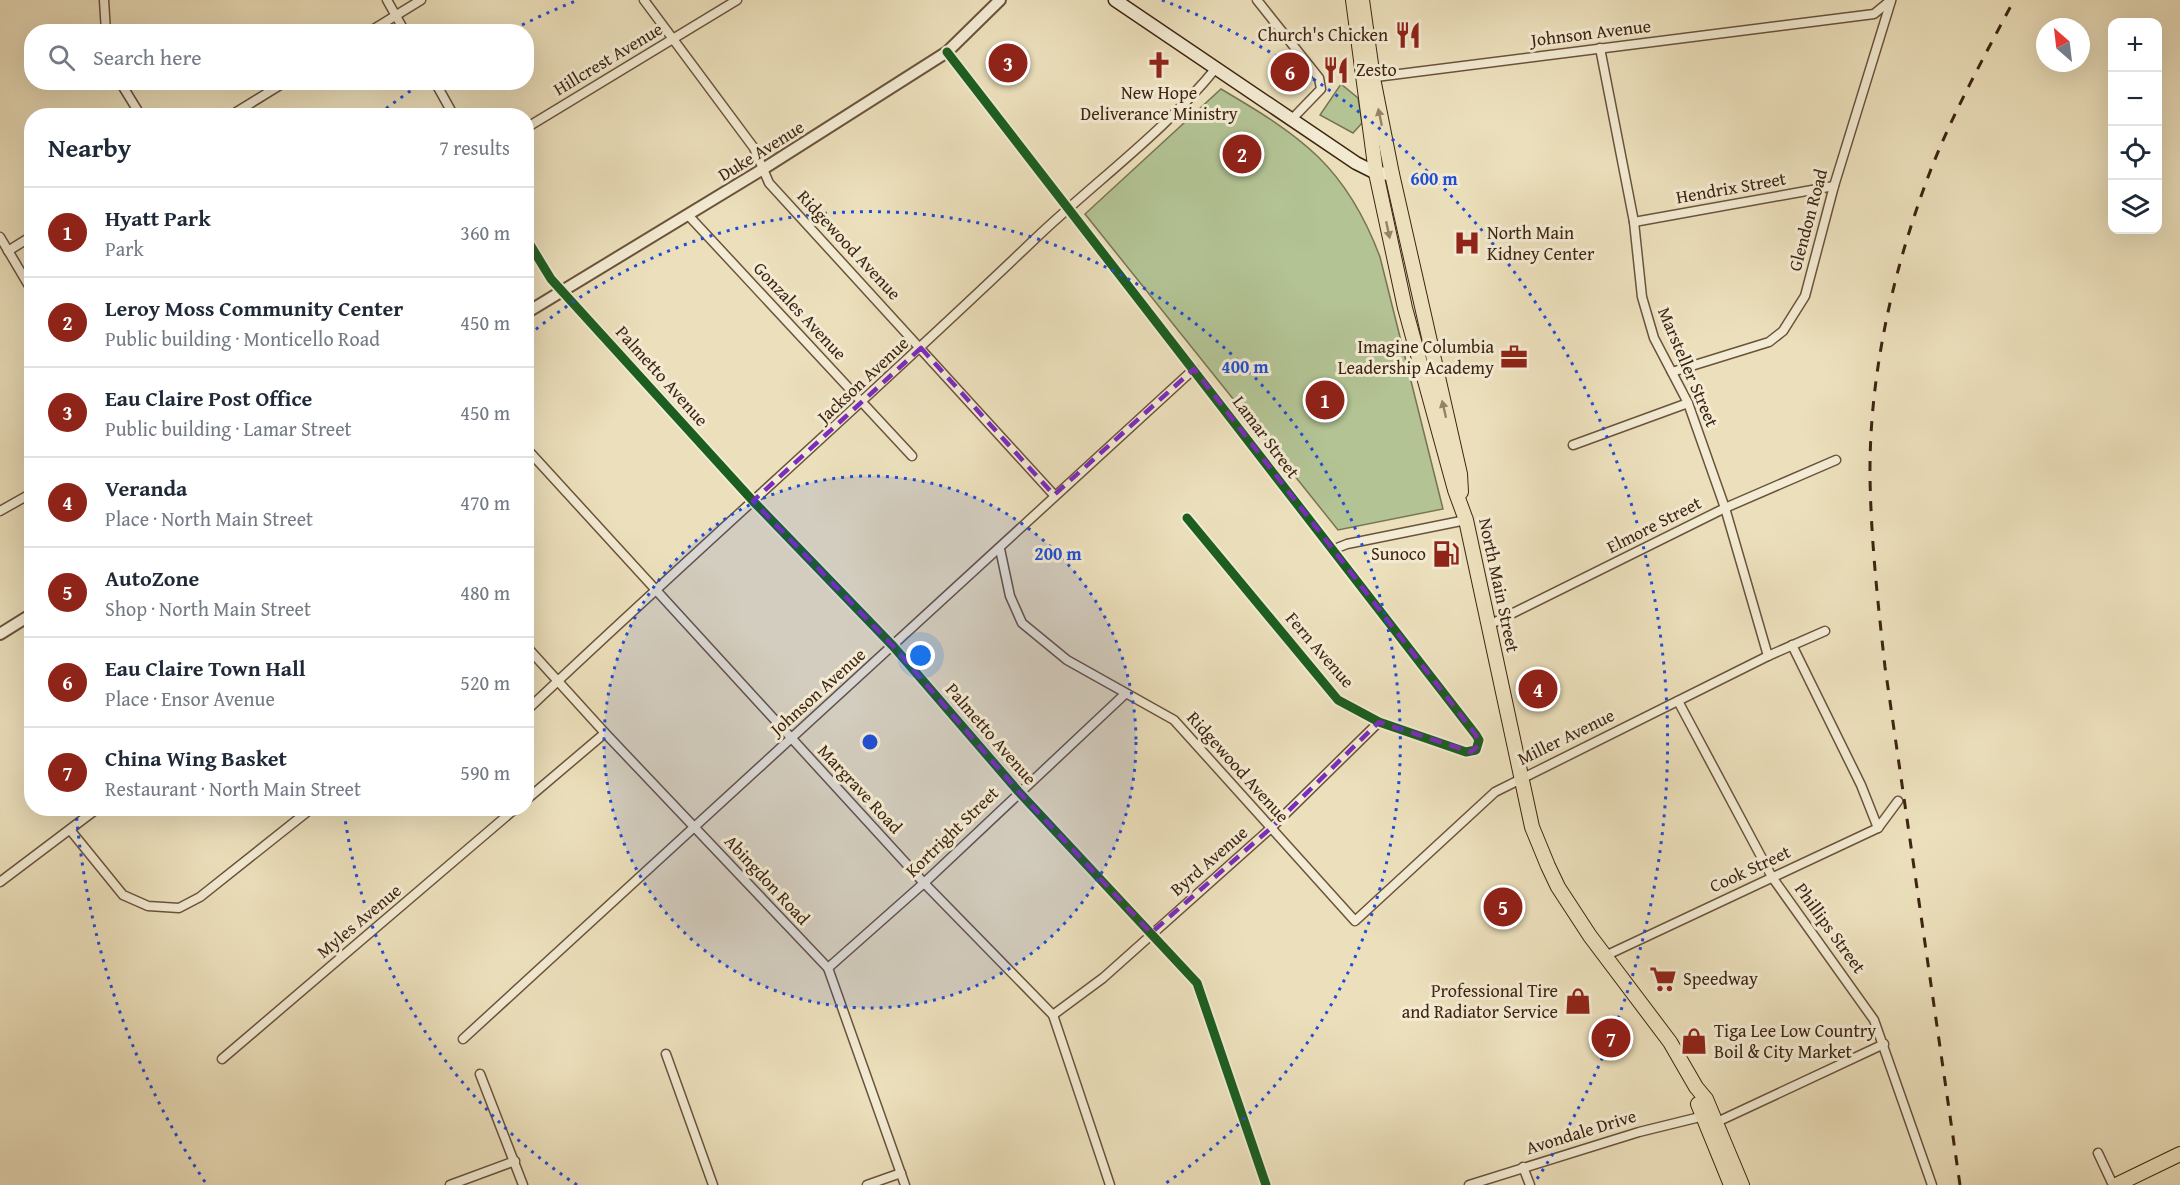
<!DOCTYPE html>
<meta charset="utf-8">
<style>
:root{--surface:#fff;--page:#f2f2f3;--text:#1f2937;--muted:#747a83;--line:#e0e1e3;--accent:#8f2418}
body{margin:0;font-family:"Gentium Book Plus",serif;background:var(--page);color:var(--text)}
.controls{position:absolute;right:18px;top:18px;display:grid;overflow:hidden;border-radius:12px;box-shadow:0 6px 24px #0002}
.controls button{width:54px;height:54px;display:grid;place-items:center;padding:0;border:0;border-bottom:2px solid var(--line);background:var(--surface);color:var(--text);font:30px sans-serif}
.compass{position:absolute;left:2036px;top:18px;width:54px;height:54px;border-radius:50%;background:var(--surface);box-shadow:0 6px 24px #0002;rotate:332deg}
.you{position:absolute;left:921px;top:656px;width:21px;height:21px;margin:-15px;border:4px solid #fff;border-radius:50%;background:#1a73e8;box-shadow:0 0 0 9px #1a73e833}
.badge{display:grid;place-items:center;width:39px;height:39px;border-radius:50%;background:var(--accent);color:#fff;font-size:20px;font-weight:700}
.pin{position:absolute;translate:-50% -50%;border:3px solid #fff;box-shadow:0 2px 6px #0006}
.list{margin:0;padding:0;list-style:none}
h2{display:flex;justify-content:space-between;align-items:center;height:78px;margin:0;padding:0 24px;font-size:26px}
h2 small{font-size:20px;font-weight:400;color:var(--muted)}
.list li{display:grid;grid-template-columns:39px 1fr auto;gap:18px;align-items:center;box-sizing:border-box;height:90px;padding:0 24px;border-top:2px solid var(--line)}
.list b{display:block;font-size:22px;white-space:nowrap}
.list p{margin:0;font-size:20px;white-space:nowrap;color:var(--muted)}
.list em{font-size:20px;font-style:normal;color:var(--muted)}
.icon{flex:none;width:33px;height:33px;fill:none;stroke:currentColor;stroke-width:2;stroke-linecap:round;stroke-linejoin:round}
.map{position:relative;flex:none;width:2180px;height:1185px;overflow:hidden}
.search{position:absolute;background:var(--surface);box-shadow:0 6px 24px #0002;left:24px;top:24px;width:510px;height:66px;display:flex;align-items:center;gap:15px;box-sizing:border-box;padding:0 21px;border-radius:24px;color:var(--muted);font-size:22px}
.panel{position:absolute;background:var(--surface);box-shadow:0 6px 24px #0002;left:24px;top:108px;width:510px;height:708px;border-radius:24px}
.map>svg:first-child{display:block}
.green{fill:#b3c394;stroke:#787453;stroke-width:1.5}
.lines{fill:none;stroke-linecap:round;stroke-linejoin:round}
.minor-casing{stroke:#6a533c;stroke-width:11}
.tertiary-casing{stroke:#6a533c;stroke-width:14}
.secondary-casing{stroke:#3e2412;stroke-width:15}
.primary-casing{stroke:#3e2412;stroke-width:16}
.minor{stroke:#f3ebd3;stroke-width:8}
.tertiary{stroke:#f3ebd3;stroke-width:10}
.secondary{stroke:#f3ebd3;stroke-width:12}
.primary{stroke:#ece0bc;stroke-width:14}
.rail{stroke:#3e2412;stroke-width:3;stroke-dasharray:10 10;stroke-linecap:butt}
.cycleway-casing{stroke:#f3ebd3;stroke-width:13}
.cycleway{stroke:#1b5e20;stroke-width:9}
.oneway{fill:#958267}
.marked{fill:none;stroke:#7b2cbf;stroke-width:4.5;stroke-dasharray:12 8;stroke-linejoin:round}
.ring{fill:none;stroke:#1d4ed8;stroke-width:3;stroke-dasharray:3 6}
.labels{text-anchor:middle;stroke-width:6;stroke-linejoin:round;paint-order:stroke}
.street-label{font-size:18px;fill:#3e2412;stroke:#f3ebd3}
.poi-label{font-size:18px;fill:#3e2412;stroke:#f3ebd3;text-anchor:end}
.centre{fill:#1d4ed8;stroke:#f3ebd3;stroke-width:3}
.ring-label{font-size:18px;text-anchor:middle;font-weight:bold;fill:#1d4ed8;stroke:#f3ebd3;stroke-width:6;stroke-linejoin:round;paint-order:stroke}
</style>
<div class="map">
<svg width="2180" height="1185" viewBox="0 0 2180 1185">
<rect width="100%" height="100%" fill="#ece0bc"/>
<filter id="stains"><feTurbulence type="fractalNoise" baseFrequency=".00333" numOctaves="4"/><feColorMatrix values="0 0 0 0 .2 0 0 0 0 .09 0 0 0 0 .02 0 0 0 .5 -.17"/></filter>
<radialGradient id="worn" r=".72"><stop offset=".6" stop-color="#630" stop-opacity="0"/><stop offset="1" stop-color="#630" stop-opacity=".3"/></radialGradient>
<g class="green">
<path d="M1341,84l17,14 4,25 -9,10 -33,-18z"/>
<path d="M1221,89c80,47 125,77 159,168l63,252 -105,21 -253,-316z"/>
</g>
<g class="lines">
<defs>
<g id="minor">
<path d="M104,0l2,32"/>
<path d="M387,0l18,32"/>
<path d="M644,0l110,148 15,35 285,312"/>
<path d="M1257,0l62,78 2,11 -29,30"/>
<path d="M369,32l52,-32"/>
<path d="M1600,48l34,174 8,75 12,41 34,65 37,105 43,148"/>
<path d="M947,52l529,683 3,5 -3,10 -10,2 -87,-30 -41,-22 -151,-182"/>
<path d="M1368,78l506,-64 17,-14"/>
<path d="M120,82l21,34"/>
<path d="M435,82l19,34"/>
<path d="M230,116l55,-34"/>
<path d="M526,128l211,-128"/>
<path d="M688,215l224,241"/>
<path d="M1634,222l200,-36"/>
<path d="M0,237l32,54"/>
<path d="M526,238l25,41 202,222 140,145 125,145 179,192 69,202"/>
<path d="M8,251l24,-15"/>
<path d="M1672,372l97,-30 14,-11 22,-35 29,-110 57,-185"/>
<path d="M1573,445l115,-42"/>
<path d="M526,448l398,435 129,132 57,170"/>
<path d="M0,511l32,-18"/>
<path d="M1000,549l10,47 12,27 45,37 107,60 181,201 140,-129 273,-136 57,-25"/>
<path d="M1332,550l15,-6 119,-24"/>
<path d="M1489,625l236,-117 111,-48"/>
<path d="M1792,645l69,140 17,43"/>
<path d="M526,646l79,87 223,235 77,217"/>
<path d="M1678,701l94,176 102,143 58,165"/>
<path d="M526,711c169,-160 343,-313 511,-474 59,-56 128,-106 179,-169"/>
<path d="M526,800l79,-67"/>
<path d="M71,831l52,64 25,11 31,2 21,-11 112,-89"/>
<path d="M0,882l98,-74"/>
<path d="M1605,956l273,-128 20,-27"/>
<path d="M828,968l96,-85 201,-189"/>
<path d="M1053,1015l50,-37 168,-150 108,-106"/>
<path d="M463,1039l731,-670"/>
<path d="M666,1054l47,131"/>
<path d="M222,1059l294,-251"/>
<path d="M480,1074l43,111"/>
<path d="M1717,1122l167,-78"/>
<path d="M2098,1153l15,32"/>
<path d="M1523,1167l7,18"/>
<path d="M450,1185l65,-24"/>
<path d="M867,1185l34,-12"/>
<path d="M1469,1185l170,-53 65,-16"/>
</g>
<g id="tertiary">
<path d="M526,313l237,-144 184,-117 53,-52"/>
<path d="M0,634l32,-20"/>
</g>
<path id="secondary" d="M1115,0l241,163 20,10 16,1"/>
<g id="primary">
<path d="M1353,0l23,173 29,135 50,182 11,30 66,307 16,39 10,21 32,49 80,106 26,45 10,12 36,86"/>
<path d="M1362,0l11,78 19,96 68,300 1,18"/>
<path d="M1698,1104l33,81"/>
<path d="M2116,1185l64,-31"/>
</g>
</defs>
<use href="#minor" class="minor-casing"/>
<use href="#tertiary" class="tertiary-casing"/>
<use href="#secondary" class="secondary-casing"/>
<use href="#primary" class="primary-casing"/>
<use href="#minor" class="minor"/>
<use href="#tertiary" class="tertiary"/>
<use href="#secondary" class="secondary"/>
<use href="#primary" class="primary"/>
<path class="rail" d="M1960,1185l-75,-518c-7,-63 -14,-126 -15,-190 -1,-97 21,-198 54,-289 23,-65 58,-127 90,-188"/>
<defs>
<g id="cycleway">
<path d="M947,52l529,683 3,5 -3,10 -10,2 -87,-30 -41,-22 -151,-182"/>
<path d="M526,238l25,41 202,222 140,145 125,145 179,192 69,202"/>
</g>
</defs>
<use href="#cycleway" class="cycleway-casing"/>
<use href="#cycleway" class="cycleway"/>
</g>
<defs><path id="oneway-solid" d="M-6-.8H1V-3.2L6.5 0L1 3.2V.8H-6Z" transform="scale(1.5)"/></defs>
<g class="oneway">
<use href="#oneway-solid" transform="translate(1380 117) rotate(-102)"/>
<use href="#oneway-solid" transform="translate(1388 230) rotate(78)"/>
<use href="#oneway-solid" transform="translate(1444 409) rotate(-103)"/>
</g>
<path class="marked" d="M921,348l133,147 140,-126 282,366 2,11 -7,6 -92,-30 -108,106 -120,105 -133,-142 -125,-145 -140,-145z"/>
<circle cx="870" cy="742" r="266" fill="#1d4ed8" fill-opacity=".12"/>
<g class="ring">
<circle cx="870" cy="742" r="266"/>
<path d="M577 1185A531 531 0 0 1 344 811M529 335A531 531 0 1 1 1163 1185"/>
<path d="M205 1182A797 797 0 0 1 76 811M379 114A797 797 0 0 1 419 85M514 29A797 797 0 0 1 578 0M1162 0A797 797 0 0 1 1535 1182"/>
</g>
<defs>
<symbol id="restaurant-bare" viewBox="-9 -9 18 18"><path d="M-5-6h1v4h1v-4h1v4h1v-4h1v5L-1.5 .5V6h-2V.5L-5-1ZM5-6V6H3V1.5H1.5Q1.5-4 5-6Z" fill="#8f2418" stroke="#f3ebd3" stroke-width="2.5" paint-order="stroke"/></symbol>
<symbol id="church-bare" viewBox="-9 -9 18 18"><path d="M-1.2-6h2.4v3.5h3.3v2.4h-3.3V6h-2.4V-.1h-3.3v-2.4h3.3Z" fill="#8f2418" stroke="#f3ebd3" stroke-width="2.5" paint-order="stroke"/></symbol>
<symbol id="hospital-bare" viewBox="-9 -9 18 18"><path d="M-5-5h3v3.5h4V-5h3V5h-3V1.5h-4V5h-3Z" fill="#8f2418" stroke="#f3ebd3" stroke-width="2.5" paint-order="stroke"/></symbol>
<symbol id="office-bare" viewBox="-9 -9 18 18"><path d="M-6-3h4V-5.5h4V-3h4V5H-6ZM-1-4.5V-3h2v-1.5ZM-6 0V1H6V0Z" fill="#8f2418" stroke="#f3ebd3" stroke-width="2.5" paint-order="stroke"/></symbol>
<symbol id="fuel-bare" viewBox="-9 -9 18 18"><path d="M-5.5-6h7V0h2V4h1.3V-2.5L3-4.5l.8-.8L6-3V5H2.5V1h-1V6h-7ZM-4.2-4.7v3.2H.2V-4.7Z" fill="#8f2418" stroke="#f3ebd3" stroke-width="2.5" paint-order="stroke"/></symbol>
<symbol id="supermarket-bare" viewBox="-9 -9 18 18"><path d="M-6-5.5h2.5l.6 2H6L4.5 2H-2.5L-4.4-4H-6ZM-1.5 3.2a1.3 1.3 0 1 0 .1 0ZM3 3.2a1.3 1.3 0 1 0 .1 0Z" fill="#8f2418" stroke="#f3ebd3" stroke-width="2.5" paint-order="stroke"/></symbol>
<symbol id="shop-bare" viewBox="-9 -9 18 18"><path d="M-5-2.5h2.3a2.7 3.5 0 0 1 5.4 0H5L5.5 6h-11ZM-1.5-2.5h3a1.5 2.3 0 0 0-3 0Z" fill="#8f2418" stroke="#f3ebd3" stroke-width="2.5" paint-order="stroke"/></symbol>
</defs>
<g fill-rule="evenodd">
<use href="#restaurant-bare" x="1389" y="16" width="38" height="38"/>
<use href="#church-bare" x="1140" y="46" width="38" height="38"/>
<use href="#restaurant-bare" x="1317" y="51" width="38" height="38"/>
<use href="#hospital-bare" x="1448" y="224" width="38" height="38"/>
<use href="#office-bare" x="1495" y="338" width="38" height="38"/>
<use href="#fuel-bare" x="1427" y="535" width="38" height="38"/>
<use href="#supermarket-bare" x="1644" y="960" width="38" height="38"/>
<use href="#shop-bare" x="1559" y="982" width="38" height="38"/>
<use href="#shop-bare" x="1675" y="1022" width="38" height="38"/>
</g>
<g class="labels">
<g class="street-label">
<text transform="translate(1591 33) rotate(-7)" y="6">Johnson Avenue</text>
<text transform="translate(608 59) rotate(-31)" y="6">Hillcrest Avenue</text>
<text transform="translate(761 151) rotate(-32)" y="6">Duke Avenue</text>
<text transform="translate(1731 188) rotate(-10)" y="6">Hendrix Street</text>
<text transform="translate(1808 220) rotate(-75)" y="6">Glendon Road</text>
<text transform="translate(849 245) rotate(47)" y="6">Ridgewood Avenue</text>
<text transform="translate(800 311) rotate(47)" y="6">Gonzales Avenue</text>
<text transform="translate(1688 367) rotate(67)" y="6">Marsteller Street</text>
<text transform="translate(662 376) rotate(48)" y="6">Palmetto Avenue</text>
<text transform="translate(863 380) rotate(-43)" y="6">Jackson Avenue</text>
<text transform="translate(1266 437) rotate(53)" y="6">Lamar Street</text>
<text transform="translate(1654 525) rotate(-27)" y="6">Elmore Street</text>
<text transform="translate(1499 585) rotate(78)" y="6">North Main Street</text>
<text transform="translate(1320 650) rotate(49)" y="6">Fern Avenue</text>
<text transform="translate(818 692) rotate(-42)" y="6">Johnson Avenue</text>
<text transform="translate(991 734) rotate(49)" y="6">Palmetto Avenue</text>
<text transform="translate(1566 737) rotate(-26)" y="6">Miller Avenue</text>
<text transform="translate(1238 767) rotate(48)" y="6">Ridgewood Avenue</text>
<text transform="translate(860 789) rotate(47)" y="6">Margrave Road</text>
<text transform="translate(952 832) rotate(-44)" y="6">Kortright Street</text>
<text transform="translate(1209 861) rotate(-41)" y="6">Byrd Avenue</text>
<text transform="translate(1750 869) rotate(-25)" y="6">Cook Street</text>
<text transform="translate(767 880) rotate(47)" y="6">Abingdon Road</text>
<text transform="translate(359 921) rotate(-40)" y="6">Myles Avenue</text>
<text transform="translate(1830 928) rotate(54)" y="6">Phillips Street</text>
<text transform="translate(1581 1132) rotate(-17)" y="6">Avondale Drive</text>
</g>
<g class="poi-label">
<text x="1388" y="41">Church's Chicken</text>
<text x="1356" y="76" text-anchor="start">Zesto</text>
<text x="1159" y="99" text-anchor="middle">New Hope<tspan x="1159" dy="21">Deliverance Ministry</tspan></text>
<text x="1487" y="239" text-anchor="start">North Main<tspan x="1487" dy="21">Kidney Center</tspan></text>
<text x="1494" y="353">Imagine Columbia<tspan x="1494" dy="21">Leadership Academy</tspan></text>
<text x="1426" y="560">Sunoco</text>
<text x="1683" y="985" text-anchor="start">Speedway</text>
<text x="1558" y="997">Professional Tire<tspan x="1558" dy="21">and Radiator Service</tspan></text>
<text x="1714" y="1037" text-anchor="start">Tiga Lee Low Country<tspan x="1714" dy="21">Boil &amp; City Market</tspan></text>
</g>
</g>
<circle cx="870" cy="742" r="9" class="centre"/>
<g class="ring-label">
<text x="1434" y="185">600 m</text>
<text x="1245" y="373">400 m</text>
<text x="1058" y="560">200 m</text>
</g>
<rect width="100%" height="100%" filter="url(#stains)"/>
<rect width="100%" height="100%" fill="url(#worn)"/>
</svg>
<div class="controls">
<button>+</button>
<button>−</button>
<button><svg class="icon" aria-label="locate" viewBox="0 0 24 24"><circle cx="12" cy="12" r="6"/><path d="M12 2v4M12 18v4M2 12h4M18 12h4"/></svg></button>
<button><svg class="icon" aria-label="layers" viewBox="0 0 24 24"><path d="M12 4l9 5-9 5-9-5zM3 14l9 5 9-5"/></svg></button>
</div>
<svg class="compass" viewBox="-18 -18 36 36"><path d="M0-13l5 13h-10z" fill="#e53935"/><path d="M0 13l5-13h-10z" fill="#747a83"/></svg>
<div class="you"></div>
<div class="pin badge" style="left:1325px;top:400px">1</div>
<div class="pin badge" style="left:1242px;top:154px">2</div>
<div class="pin badge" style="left:1008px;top:63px">3</div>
<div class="pin badge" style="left:1538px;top:689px">4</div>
<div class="pin badge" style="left:1503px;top:907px">5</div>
<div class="pin badge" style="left:1290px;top:72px">6</div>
<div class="pin badge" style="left:1611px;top:1038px">7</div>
<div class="search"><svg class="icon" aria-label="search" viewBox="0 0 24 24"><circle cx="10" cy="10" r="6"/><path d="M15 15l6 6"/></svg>Search here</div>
<section class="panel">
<h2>Nearby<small>7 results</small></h2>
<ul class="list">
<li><span class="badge">1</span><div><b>Hyatt Park</b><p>Park</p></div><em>360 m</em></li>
<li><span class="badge">2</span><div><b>Leroy Moss Community Center</b><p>Public building · Monticello Road</p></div><em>450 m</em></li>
<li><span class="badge">3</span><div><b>Eau Claire Post Office</b><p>Public building · Lamar Street</p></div><em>450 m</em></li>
<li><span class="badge">4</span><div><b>Veranda</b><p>Place · North Main Street</p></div><em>470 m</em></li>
<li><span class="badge">5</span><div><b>AutoZone</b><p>Shop · North Main Street</p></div><em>480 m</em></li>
<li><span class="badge">6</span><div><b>Eau Claire Town Hall</b><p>Place · Ensor Avenue</p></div><em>520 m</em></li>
<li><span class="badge">7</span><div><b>China Wing Basket</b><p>Restaurant · North Main Street</p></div><em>590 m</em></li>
</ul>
</section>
</div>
